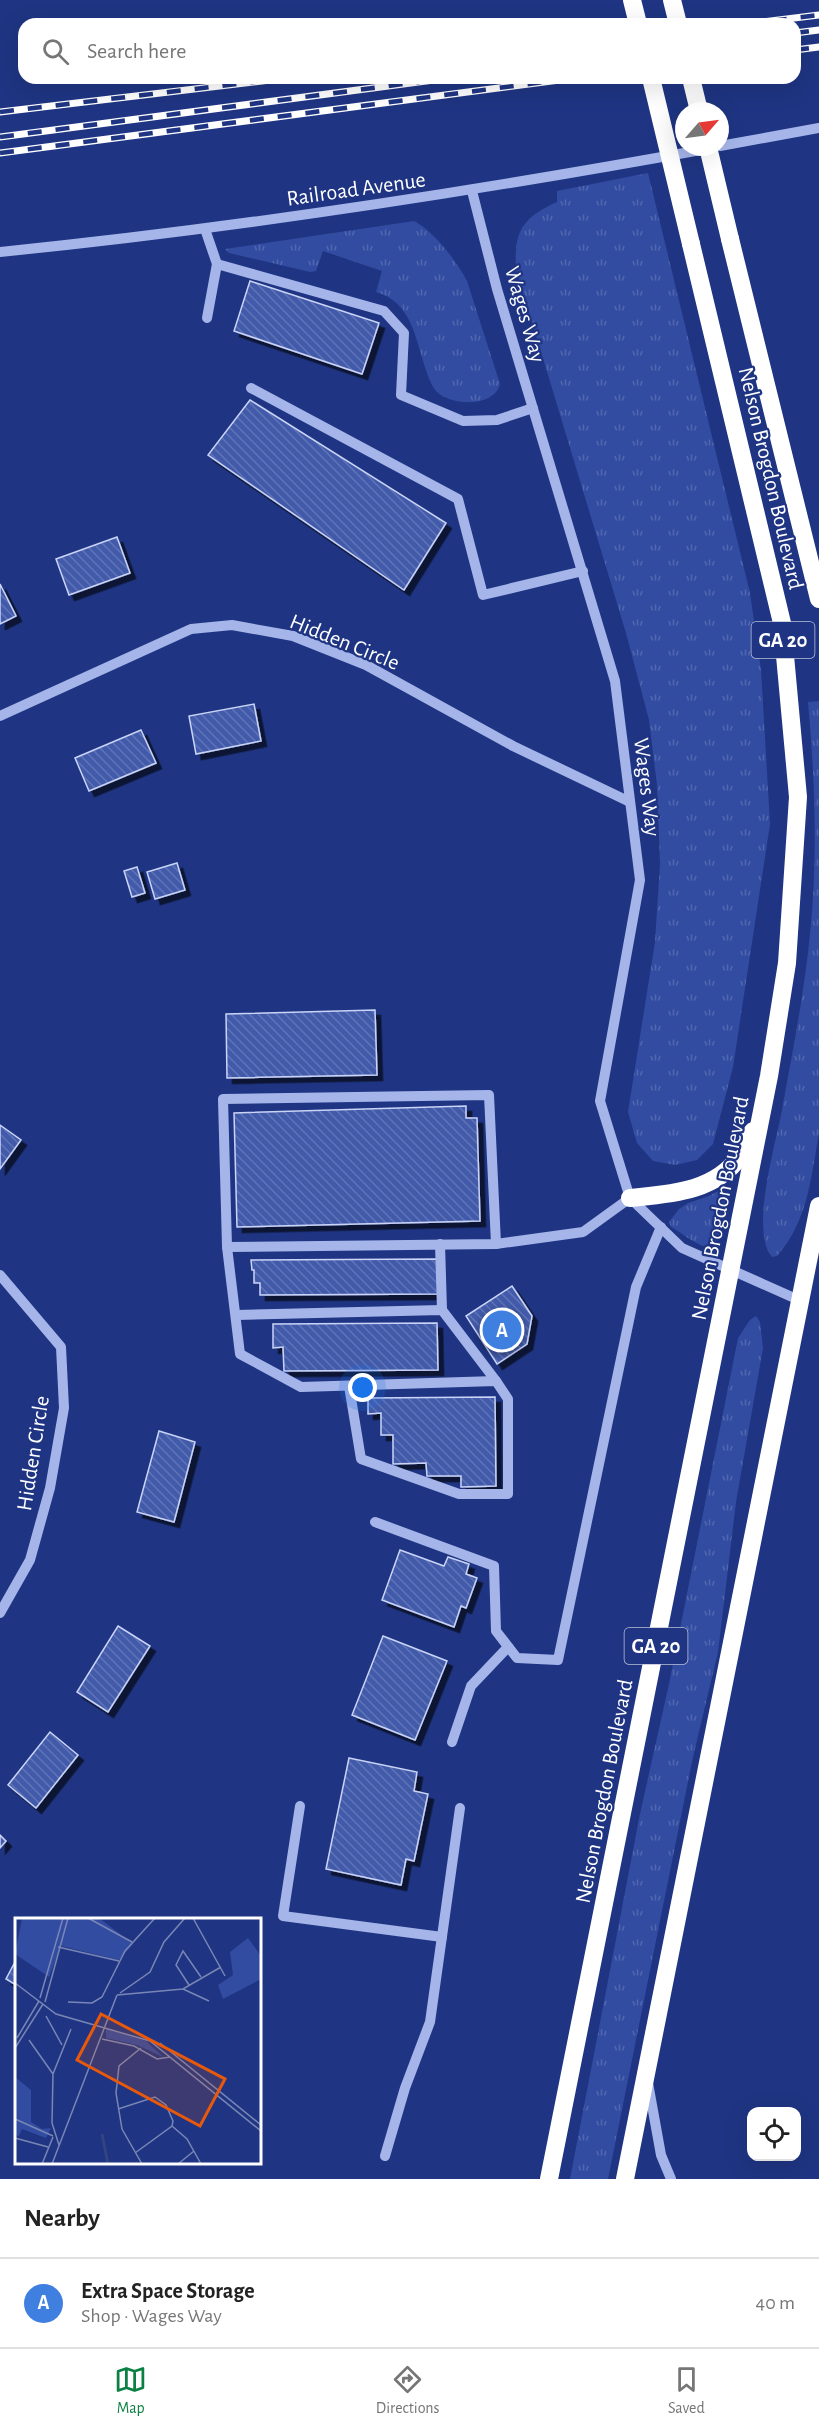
<!DOCTYPE html>
<meta charset="utf-8">
<style>
:root{--surface:#fff;--page:#f6f6f6;--text:#222;--muted:#767676;--line:#e0e0e0;--accent:#0b8043}
body{margin:0;font-family:"Alegreya Sans",sans-serif;background:var(--page);color:var(--text)}
.controls{position:absolute;right:18px;bottom:18px;display:grid;overflow:hidden;border-radius:12px;box-shadow:0 6px 24px #0002}
.controls button{width:54px;height:54px;display:grid;place-items:center;padding:0;border:0;border-bottom:2px solid var(--line);background:var(--surface);color:var(--text);font:30px sans-serif}
.compass{position:absolute;left:675px;top:102px;width:54px;height:54px;border-radius:50%;background:var(--surface);box-shadow:0 6px 24px #0002;rotate:62deg}
.you{position:absolute;left:363px;top:1388px;width:21px;height:21px;margin:-15px;border:4px solid #fff;border-radius:50%;background:#1a73e8;box-shadow:0 0 0 9px #1a73e833}
.badge{display:grid;place-items:center;width:39px;height:39px;border-radius:50%;background:var(--accent);color:#fff;font-size:20px;font-weight:700}
.pin{position:absolute;translate:-50% -50%;border:3px solid #fff;box-shadow:0 2px 6px #0006}
.list{margin:0;padding:0;list-style:none}
h2{display:flex;justify-content:space-between;align-items:center;height:78px;margin:0;padding:0 24px;font-size:26px}
h2 small{font-size:20px;font-weight:400;color:var(--muted)}
.list li{display:grid;grid-template-columns:39px 1fr auto;gap:18px;align-items:center;box-sizing:border-box;height:90px;padding:0 24px;border-top:2px solid var(--line)}
.list b{display:block;font-size:22px;white-space:nowrap}
.list p{margin:0;font-size:20px;white-space:nowrap;color:var(--muted)}
.list em{font-size:20px;font-style:normal;color:var(--muted)}
.icon{flex:none;width:33px;height:33px;fill:none;stroke:currentColor;stroke-width:2;stroke-linecap:round;stroke-linejoin:round}
.map{position:relative;flex:none;width:819px;height:2179px;overflow:hidden}
.search{position:absolute;background:var(--surface);box-shadow:0 6px 24px #0002;left:18px;right:18px;top:18px;height:66px;display:flex;align-items:center;gap:15px;box-sizing:border-box;padding:0 21px;border-radius:18px;color:var(--muted);font-size:22px}
.sheet{height:168px;background:var(--surface)}
nav{display:flex;justify-content:space-around;align-items:center;box-sizing:border-box;height:84px;border-top:2px solid var(--line);background:var(--surface);font-size:16px;color:var(--muted)}
nav a{display:grid;justify-items:center;gap:3px}
nav .on{color:var(--accent)}
.map>svg:first-child{display:block}
.grass{fill:url(#grass-tufts)}
.building{fill:url(#building-back-hatch);stroke:#cad4f7;stroke-width:1.5;filter:url(#shadow)}
.lines{fill:none;stroke-linecap:round;stroke-linejoin:round}
.minor{stroke:#a5b5e9;stroke-width:10}
.highway{stroke:#fff;stroke-width:18}
.rail-casing{stroke:#fff;stroke-width:7}
.rail{stroke:#1f3583;stroke-width:4.5;stroke-dasharray:14;stroke-linecap:butt}
.highway-bridge{stroke:#fff;stroke-width:18}
.labels{text-anchor:middle;stroke-width:4.5;stroke-linejoin:round;paint-order:stroke}
.shield{fill:#1f3583;stroke:#bcc2da;stroke-width:1.5}
.shield-label{font-size:21px;font-weight:bold;fill:#fff}
.street-label{font-size:22px;fill:#fff;stroke:#1f3583}
.inset-river{fill:none;stroke:#34447f;stroke-width:3}
.inset-road{fill:none;stroke:#7986b5;stroke-width:1.5}
.view{fill:#e8590c;fill-opacity:0.15;stroke:#e8590c;stroke-width:3}
.inset-edge{fill:none;stroke:#fff;stroke-width:3}
</style>
<div class="map">
<svg width="819" height="2179" viewBox="0 0 819 2179">
<defs>
<pattern id="grass-tufts" width="24" height="20" patternUnits="userSpaceOnUse" patternTransform="scale(1.5)"><rect width="24" height="20" fill="#324ca1"/><path d="M3 7l-1-3M5 7V3M7 7l1-3M15 17l-1-3M17 17v-4M19 17l1-3" fill="none" stroke="#5167af"/></pattern>
<pattern id="building-back-hatch" width="6" height="6" patternUnits="userSpaceOnUse" patternTransform="scale(1.5)"><rect width="6" height="6" fill="#435aaa"/><path d="M-1 5l2 2M0 0l6 6M5-1l2 2" fill="none" stroke="#5f73b7"/></pattern>
<filter id="shadow"><feDropShadow dx="5.5" dy="5.5" stdDeviation="0" flood-color="#0009"/></filter>
</defs>
<rect width="100%" height="100%" fill="#1f3583"/>
<g class="grass">
<path d="M648,173l102,420 11,77 9,154 -37,243 -20,77 -16,16 -22,5 -22,-4 -16,-18 -9,-31 27,-170 5,-78 -3,-79 -8,-65 -23,-87 -110,-364c-2,-38 6,-51 41,-67v-11z"/>
<path d="M414,221c20,10 43,41 53,60l33,103c-6,24 -50,22 -64,7 -5,-6 -8,-15 -10,-21 -11,-32 -14,-68 -50,-78l6,-21 -59,-20 -7,20 -6,1 -81,-19 -4,-4z"/>
<path d="M819,701v432c-8,44 -11,88 -42,123l-5,1c-22,-25 3,-111 9,-142 11,-60 23,-120 29,-181 8,-77 5,-155 -2,-232z"/>
<path d="M724,1188l2,2v7l-9,49c-13,7 -34,-13 -46,-19l-2,-5 10,-13 9,-6 21,-7z"/>
<path d="M756,1316l4,6 3,26 -27,154 -18,150 -25,105 -85,422h-38l70,-365 29,-130 69,-346 12,-18z"/>
</g>
<g class="building">
<path d="M250,281l129,42 -17,51 -128,-43z"/>
<path d="M250,400l196,123 -42,67 -196,-135z"/>
<path d="M117,537l13,36 -61,22 -13,-36z"/>
<path d="M0,584l16,32 -16,8z"/>
<path d="M254,704l7,37 -65,13 -7,-38z"/>
<path d="M141,730l15,33 -67,28 -14,-33z"/>
<path d="M177,863l8,27 -30,9 -8,-27z"/>
<path d="M137,867l8,26 -13,4 -8,-26z"/>
<path d="M375,1010l2,65 -150,3 -1,-64z"/>
<path d="M466,1106v12h11l3,103 -243,6 -3,-114z"/>
<path d="M0,1125l21,15 -21,29z"/>
<path d="M437,1259l1,35 -178,1v-12h-6v-13h-2l-1,-10z"/>
<path d="M512,1286l20,30 -5,28 -30,20 -31,-48z"/>
<path d="M437,1323l1,47 -154,1 -1,-24 -10,1v-24z"/>
<path d="M495,1397l1,89 -35,1v-11h-34l-1,-13 -33,1v-29h-12v-22l-13,1v-16z"/>
<path d="M159,1431l36,11 -21,80 -37,-10z"/>
<path d="M400,1550l44,16 4,-9 21,7 -3,10 11,4 -11,30 -5,-2 -7,21 -72,-27z"/>
<path d="M118,1626l32,20 -42,66 -31,-20z"/>
<path d="M383,1636l64,25 -32,79 -63,-25z"/>
<path d="M50,1732l28,23 -42,53 -28,-23z"/>
<path d="M349,1758l68,14 -3,19 14,3 -14,67 -8,-2 -5,26 -75,-16z"/>
<path d="M0,1835l6,6 -6,7z"/>
<path d="M16,1960v25l-10,-6z"/>
</g>
<g class="lines">
<g class="minor">
<path d="M720,146l99,-18"/>
<path d="M472,191l25,98 118,392 25,199 -40,221 30,97 52,50 119,53"/>
<path d="M205,229l12,35 167,47 20,22 -3,62 62,26 34,-1 36,-12"/>
<path d="M0,252c239,-24 476,-61 712,-104"/>
<path d="M207,318l10,-54"/>
<path d="M251,388l207,111 25,96 100,-24"/>
<path d="M0,716l191,-87 41,-4 61,11 73,29 147,81 117,56"/>
<path d="M440,1244l2,66"/>
<path d="M227,1247l-4,-148 266,-4 7,149"/>
<path d="M0,1275l61,72 3,61 -14,80 -20,72 -30,53"/>
<path d="M237,1315l205,-5 54,71"/>
<path d="M349,1386l12,73 98,35h49v-95l-12,-18 -195,6 -61,-33 -13,-107 269,-3 87,-12 47,-34"/>
<path d="M375,1522l119,44 2,65 21,27 41,2 78,-373 25,-60"/>
<path d="M452,1742l19,-56 37,-39"/>
<path d="M300,1806l-17,110 159,21"/>
<path d="M648,2083l13,72 10,24"/>
<path d="M385,2156l20,-68 25,-66 30,-214"/>
</g>
<g class="highway">
<path d="M632,0l6,24"/>
<path d="M672,0l6,24"/>
<path d="M691,78l8,33"/>
<path d="M730,239l89,360"/>
<path d="M630,1198c40,-4 85,-6 110,-42 5,-7 8,-17 13,-25"/>
<path d="M549,2179l220,-1103 18,-113 11,-166 -16,-174 -91,-379"/>
<path d="M625,2179l194,-973"/>
</g>
<defs>
<g id="rail">
<path d="M745,24l74,-9"/>
<path d="M795,33l24,-3"/>
<path d="M795,50l24,-3"/>
<path d="M0,112l287,-34"/>
<path d="M0,137l449,-59"/>
<path d="M0,153l575,-75"/>
</g>
</defs>
<use href="#rail" class="rail-casing"/>
<use href="#rail" class="rail"/>
<g class="highway-bridge">
<path d="M651,78l40,166"/>
<path d="M708,147l22,92"/>
</g>
</g>
<g class="labels">
<g class="shield">
<rect x="751.5" y="622" width="63" height="36" rx="4.5"/>
<rect x="624.5" y="1628" width="63" height="36" rx="4.5"/>
</g>
<g class="shield-label">
<text x="783" y="647">GA 20</text>
<text x="656" y="1653">GA 20</text>
</g>
<g class="street-label">
<text transform="translate(356 188) rotate(-8)" y="8">Railroad Avenue</text>
<text transform="translate(526 314) rotate(74)" y="8">Wages Way</text>
<text transform="translate(772 478) rotate(77)" y="8">Nelson Brogdon Boulevard</text>
<text transform="translate(345 641) rotate(22)" y="8">Hidden Circle</text>
<text transform="translate(648 787) rotate(83)" y="8">Wages Way</text>
<text transform="translate(719 1208) rotate(-79)" y="8">Nelson Brogdon Boulevard</text>
<text transform="translate(32 1453) rotate(-81)" y="8">Hidden Circle</text>
<text transform="translate(603 1791) rotate(-79)" y="8">Nelson Brogdon Boulevard</text>
</g>
</g>
<g transform="translate(15 1918)">
<rect width="246" height="246" fill="#1f3583"/>
<path d="M91,110l40,13 17,16 -26,-12 -31,-7z" fill="#324ca1"/>
<path d="M7,0h77l34,26 -14,16 -58,-14 -12,31 -34,-23zM233,20l13,18v23l-38,20 -5,-14 15,-10 -3,-23zM0,159l16,13v32l11,7 9,-1 -5,10 -24,-9 -3,7 -4,-1z" fill="#324ca1"/>
<path class="inset-river" d="M87,216l6,30"/>
<path class="inset-road" d="M73,0l44,24M178,0l32,58M43,29l61,14M0,65l41,31 94,27 111,90M174,67l-13,-20 7,-14 18,26M168,71l26,12M105,75l30,-21 14,-30 21,-24M102,77l66,-6 38,-22M25,80l23,-80M30,84l23,-84M53,84l24,1 10,-6 23,-46 30,-33M31,98l16,29M2,120l22,-37M87,121l32,7 23,13 13,-2M14,122l24,34M145,125l101,82M0,130l28,-44M126,130l-22,18 -3,27 6,36 20,35M103,191l37,-12 11,8 7,16 -1,5 -37,27M0,201l38,17M157,208l15,13 14,25M0,220l33,9M44,227l-7,-22 1,-49 18,-45M27,246l11,-27M37,246l65,-169M163,246l16,-13"/>
<path class="view" d="M86,96l124,65 -25,47 -123,-66z"/>
<rect width="246" height="246" class="inset-edge"/>
</g>
</svg>
<div class="controls">
<button><svg class="icon" aria-label="locate" viewBox="0 0 24 24"><circle cx="12" cy="12" r="6"/><path d="M12 2v4M12 18v4M2 12h4M18 12h4"/></svg></button>
</div>
<svg class="compass" viewBox="-18 -18 36 36"><path d="M0-13l5 13h-10z" fill="#e53935"/><path d="M0 13l5-13h-10z" fill="#767676"/></svg>
<div class="you"></div>
<div class="pin badge" style="left:502px;top:1330px;background:#3f7fe0">A</div>
<div class="search"><svg class="icon" aria-label="search" viewBox="0 0 24 24"><circle cx="10" cy="10" r="6"/><path d="M15 15l6 6"/></svg>Search here</div>
</div>
<section class="sheet">
<h2>Nearby<small></small></h2>
<ul class="list">
<li><span class="badge" style="background:#3f7fe0">A</span><div><b>Extra Space Storage</b><p>Shop · Wages Way</p></div><em>40 m</em></li>
</ul>
</section>
<nav>
<a class="on"><svg class="icon" aria-label="map" viewBox="0 0 24 24"><path d="M3 6l6-2 6 2 6-2v14l-6 2-6-2-6 2zM9 4v14M15 6v14"/></svg>Map</a>
<a><svg class="icon" aria-label="directions" viewBox="0 0 24 24"><path d="M12 3l9 9-9 9-9-9zM9 14v-3h6M13 9l2 2-2 2"/></svg>Directions</a>
<a><svg class="icon" aria-label="saved" viewBox="0 0 24 24"><path d="M7 4h10v16l-5-4-5 4z"/></svg>Saved</a>
</nav>
